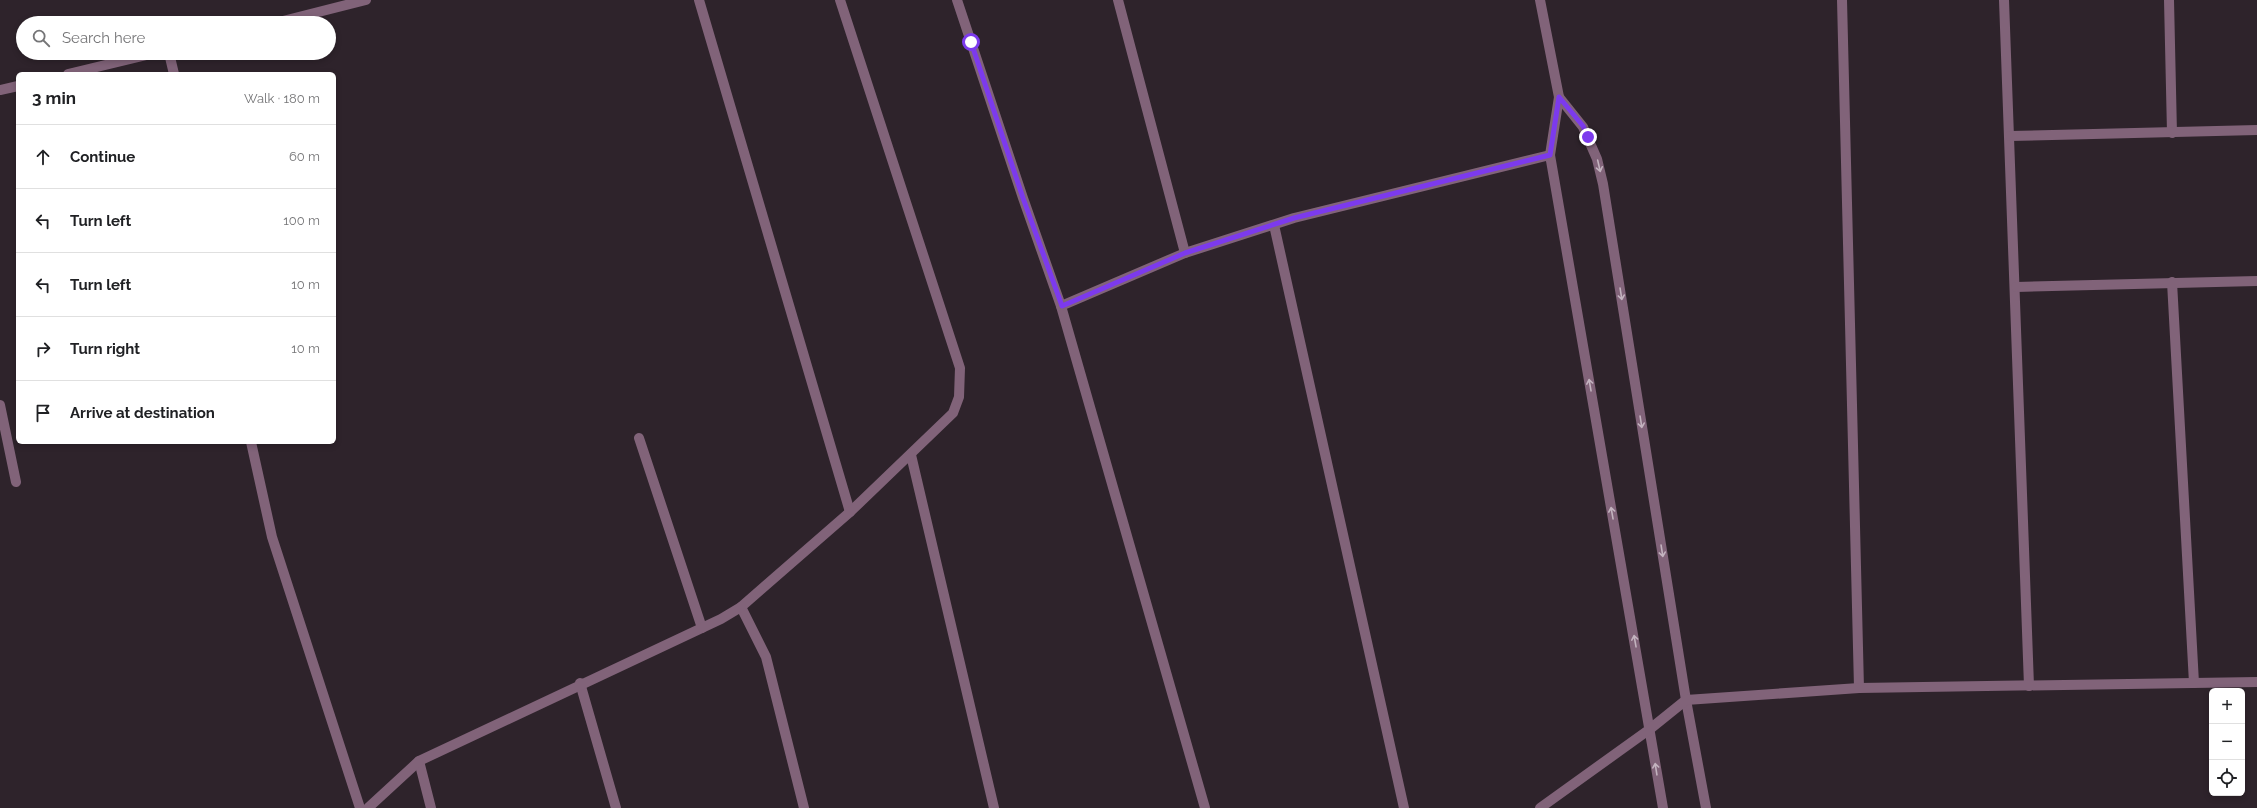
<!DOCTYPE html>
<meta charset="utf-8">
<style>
:root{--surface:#fff;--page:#f6f6f6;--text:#202124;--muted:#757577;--line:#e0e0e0}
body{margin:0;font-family:Raleway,sans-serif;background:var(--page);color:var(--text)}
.controls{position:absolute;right:12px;bottom:12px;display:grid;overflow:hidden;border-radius:6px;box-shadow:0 2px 6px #0003}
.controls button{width:36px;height:36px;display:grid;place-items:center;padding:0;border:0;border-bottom:1px solid var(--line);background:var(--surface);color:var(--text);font:20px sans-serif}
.stop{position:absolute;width:12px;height:12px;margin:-9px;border:3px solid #7c3aed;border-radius:50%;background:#fff}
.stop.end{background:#7c3aed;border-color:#fff;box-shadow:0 1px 4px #0008}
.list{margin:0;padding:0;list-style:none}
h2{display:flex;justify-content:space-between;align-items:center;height:52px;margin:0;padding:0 16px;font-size:17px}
h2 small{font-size:13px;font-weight:400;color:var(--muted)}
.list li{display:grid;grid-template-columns:26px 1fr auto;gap:12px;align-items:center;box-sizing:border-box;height:64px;padding:0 16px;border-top:1px solid var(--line)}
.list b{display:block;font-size:15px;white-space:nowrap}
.list em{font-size:13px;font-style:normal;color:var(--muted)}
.icon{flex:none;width:22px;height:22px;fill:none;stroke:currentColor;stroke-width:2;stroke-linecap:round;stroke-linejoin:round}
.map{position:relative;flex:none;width:2257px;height:808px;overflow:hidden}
.search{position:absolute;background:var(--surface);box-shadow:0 2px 6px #0003;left:16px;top:16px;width:320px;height:44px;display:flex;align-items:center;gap:10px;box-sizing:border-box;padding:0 14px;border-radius:22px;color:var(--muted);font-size:15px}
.panel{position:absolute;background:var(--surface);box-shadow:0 2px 6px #0003;left:16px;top:72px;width:320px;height:372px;border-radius:6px}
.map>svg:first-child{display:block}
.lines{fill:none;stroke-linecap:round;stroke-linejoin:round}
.street{stroke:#816379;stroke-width:10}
.oneway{stroke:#c3b3bf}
.route{stroke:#7c3aed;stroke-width:5}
</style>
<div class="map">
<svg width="2257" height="808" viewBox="0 0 2257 808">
<rect width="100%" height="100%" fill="#2e232b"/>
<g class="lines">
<g class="street">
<path d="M699,0l151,512"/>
<path d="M957,0l66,198 38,108 144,502"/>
<path d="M1118,0l67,253"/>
<path d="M1540,0l19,97 -9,58 113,653"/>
<path d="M1842,0l17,688"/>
<path d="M2004,0l25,686"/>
<path d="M2169,0l3,133"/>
<path d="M275,23l91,-23"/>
<path d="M169,53l5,21"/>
<path d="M68,74l87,-21"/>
<path d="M0,90l18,-4"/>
<path d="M1559,97l24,30 14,32 6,25 83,516 20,108"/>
<path d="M2010,136l247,-6"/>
<path d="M1274,225l130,583"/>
<path d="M2172,282l22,401"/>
<path d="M2016,287l241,-6"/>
<path d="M1061,306l124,-53 109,-35 256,-63"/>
<path d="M0,405l16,77"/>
<path d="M639,438l63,190"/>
<path d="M251,442l21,95 88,271"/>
<path d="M911,455l83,353"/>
<path d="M741,607l25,50 38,151"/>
<path d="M580,683l36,125"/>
<path d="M419,761l12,47"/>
<path d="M368,808l51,-47 302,-142 20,-12 109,-95 103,-99 6,-16 1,-29 -120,-368"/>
<path d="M1540,808l110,-79 36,-29 173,-12 398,-6"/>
</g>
</g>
<defs><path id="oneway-shaft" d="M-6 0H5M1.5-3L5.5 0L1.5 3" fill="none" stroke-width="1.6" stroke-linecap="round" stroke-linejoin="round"/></defs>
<g class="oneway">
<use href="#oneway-shaft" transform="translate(1599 166) rotate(77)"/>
<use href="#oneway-shaft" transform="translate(1621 294) rotate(81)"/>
<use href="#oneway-shaft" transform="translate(1590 385) rotate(-100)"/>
<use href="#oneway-shaft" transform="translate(1641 422) rotate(81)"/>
<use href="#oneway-shaft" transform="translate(1612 513) rotate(-100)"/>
<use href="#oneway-shaft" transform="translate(1662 551) rotate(81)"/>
<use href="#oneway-shaft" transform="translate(1635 641) rotate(-100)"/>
<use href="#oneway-shaft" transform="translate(1656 769) rotate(-99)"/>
</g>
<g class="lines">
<path class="route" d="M971,42l52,156 39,108 123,-53 109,-35 256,-63 9,-58 24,29 5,11"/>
</g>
</svg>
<div class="controls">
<button>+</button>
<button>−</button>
<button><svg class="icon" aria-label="locate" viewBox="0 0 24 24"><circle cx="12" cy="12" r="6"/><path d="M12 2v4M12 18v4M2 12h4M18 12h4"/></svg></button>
</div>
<div class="stop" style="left:971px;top:42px"></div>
<div class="stop end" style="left:1588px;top:137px"></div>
<div class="search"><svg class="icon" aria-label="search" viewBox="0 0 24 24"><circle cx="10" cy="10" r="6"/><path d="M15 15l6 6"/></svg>Search here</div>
<section class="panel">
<h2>3 min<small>Walk · 180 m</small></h2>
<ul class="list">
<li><svg class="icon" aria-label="ahead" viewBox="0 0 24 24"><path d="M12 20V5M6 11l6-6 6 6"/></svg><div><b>Continue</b></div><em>60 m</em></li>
<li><svg class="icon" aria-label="left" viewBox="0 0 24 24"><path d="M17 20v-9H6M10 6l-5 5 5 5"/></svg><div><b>Turn left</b></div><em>100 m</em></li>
<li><svg class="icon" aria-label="left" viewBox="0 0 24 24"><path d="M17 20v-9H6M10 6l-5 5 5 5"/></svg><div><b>Turn left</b></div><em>10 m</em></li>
<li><svg class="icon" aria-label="right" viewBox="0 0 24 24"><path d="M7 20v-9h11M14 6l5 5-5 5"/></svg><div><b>Turn right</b></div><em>10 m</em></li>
<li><svg class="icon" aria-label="arrive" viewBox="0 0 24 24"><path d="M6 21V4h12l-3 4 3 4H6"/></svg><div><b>Arrive at destination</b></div></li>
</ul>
</section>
</div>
